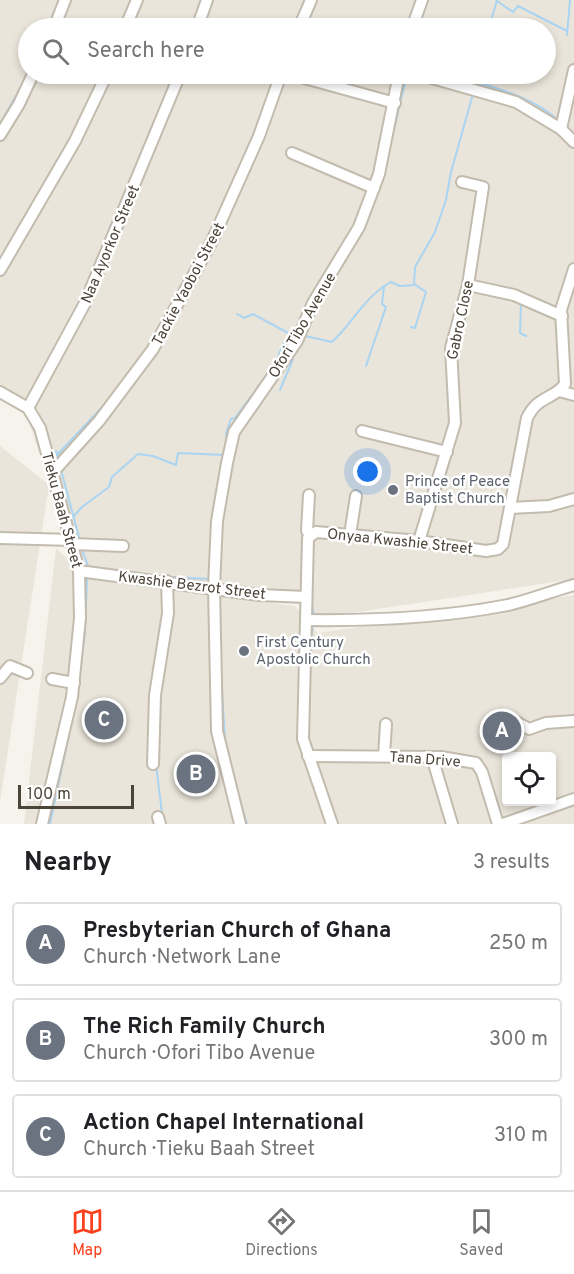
<!DOCTYPE html>
<meta charset="utf-8">
<style>
:root{--surface:#fff;--page:#f6f6f6;--text:#202124;--muted:#757577;--line:#e0e0e0;--accent:#fc3f1d}
body{margin:0;font-family:Overpass,sans-serif;background:var(--page);color:var(--text)}
.controls{position:absolute;right:18px;bottom:18px;display:grid;overflow:hidden;border-radius:6px;box-shadow:0 3px 9px #0003}
.controls button{width:54px;height:54px;display:grid;place-items:center;padding:0;border:0;border-bottom:2px solid var(--line);background:var(--surface);color:var(--text);font:30px sans-serif}
.scale{position:absolute;left:18px;bottom:15px;width:116px;box-sizing:border-box;padding-left:6px;border:3px solid #4b4439;border-top:0;font-size:16px;line-height:21px;white-space:nowrap;color:#4b4439;-webkit-text-stroke:4px #fff;paint-order:stroke}
.you{position:absolute;left:368px;top:472px;width:21px;height:21px;margin:-15px;border:4px solid #fff;border-radius:50%;background:#1a73e8;box-shadow:0 0 0 9px #1a73e833}
.badge{display:grid;place-items:center;width:39px;height:39px;border-radius:50%;background:var(--accent);color:#fff;font-size:20px;font-weight:700}
.pin{position:absolute;translate:-50% -50%;border:3px solid #fff;box-shadow:0 2px 6px #0006}
.list{margin:0;padding:0;list-style:none}
h2{display:flex;justify-content:space-between;align-items:center;height:78px;margin:0;padding:0 24px;font-size:26px}
h2 small{font-size:20px;font-weight:400;color:var(--muted)}
.list li{display:grid;grid-template-columns:39px 1fr auto;gap:18px;align-items:center;box-sizing:border-box;height:84px;margin:0 12px 12px;padding:0 12px;border:2px solid var(--line);border-radius:6px}
.list b{display:block;font-size:22px;white-space:nowrap}
.list p{margin:0;font-size:20px;white-space:nowrap;color:var(--muted)}
.list em{font-size:20px;font-style:normal;color:var(--muted)}
.icon{flex:none;width:33px;height:33px;fill:none;stroke:currentColor;stroke-width:2;stroke-linecap:round;stroke-linejoin:round}
.map{position:relative;flex:none;width:574px;height:824px;overflow:hidden}
.search{position:absolute;background:var(--surface);box-shadow:0 3px 9px #0003;left:18px;right:18px;top:18px;height:66px;display:flex;align-items:center;gap:15px;box-sizing:border-box;padding:0 21px;border-radius:33px;color:var(--muted);font-size:22px}
.sheet{height:366px;background:var(--surface)}
nav{display:flex;justify-content:space-around;align-items:center;box-sizing:border-box;height:84px;border-top:2px solid var(--line);background:var(--surface);font-size:16px;color:var(--muted)}
nav a{display:grid;justify-items:center;gap:3px}
nav .on{color:var(--accent)}
.map>svg:first-child{display:block}
.residential{fill:#eae5da;fill-rule:evenodd}
.lines{fill:none;stroke-linecap:round;stroke-linejoin:round}
.stream{stroke:#a9d4f2;stroke-width:2}
.minor-casing{stroke:#c2bbae;stroke-width:14}
.minor{stroke:#fff;stroke-width:10}
.worship-dot{fill:#6b7280;stroke:#fff;stroke-width:2}
.labels{text-anchor:middle;stroke-width:5;stroke-linejoin:round;paint-order:stroke}
.street-label{font-size:15px;fill:#4b4439;stroke:#fff}
.worship-label{font-size:15px;fill:#5b616d;stroke:#fff;text-anchor:start}
</style>
<div class="map">
<svg width="574" height="824" viewBox="0 0 574 824">
<rect width="100%" height="100%" fill="#f6f3ec"/>
<g class="residential">
<path d="M0,0h574v579l-261,40 -4,-25 -231,-29 -54,-157 -24,-10zM28,28h518v46h-518z"/>
<path d="M0,446l49,39 -49,317z"/>
<path d="M56,548l31,31 208,27 22,27 257,-38v229h-550zM506,756h46v46h-46z"/>
</g>
<g class="lines">
<g class="stream">
<path d="M497,1l16,11 5,-6 49,25"/>
<path d="M489,28l8,-28"/>
<path d="M567,35l3,-35"/>
<path d="M477,74l-2,8c30,8 64,19 85,40"/>
<path d="M0,124l22,-39"/>
<path d="M249,146l24,-64"/>
<path d="M367,221c21,-48 26,-98 41,-147h3"/>
<path d="M355,244l6,-10"/>
<path d="M521,302l-1,31 6,3"/>
<path d="M237,314l7,4 9,-4 37,20"/>
<path d="M411,327l4,1 11,-36 -12,-8"/>
<path d="M305,336l27,6c21,-19 32,-45 59,-60l9,4 14,-1 1,-18 20,-35 11,-32 5,-28 22,-78"/>
<path d="M144,352l7,-10"/>
<path d="M295,353l4,-7"/>
<path d="M274,365l11,-24 11,-8"/>
<path d="M366,366l20,-59 -4,-3 2,-18"/>
<path d="M280,390l13,-31"/>
<path d="M121,400l15,-20"/>
<path d="M227,441l-1,-8 5,-14 4,-1 34,-46"/>
<path d="M56,451l3,10"/>
<path d="M57,455l50,-53"/>
<path d="M61,470l19,71"/>
<path d="M73,517l9,-10 27,-20 3,-10 26,-23 15,2 23,9 2,-12 47,2"/>
<path d="M81,547l7,19"/>
<path d="M153,576l57,3"/>
<path d="M311,596l2,16 3,3"/>
<path d="M506,600l18,-5"/>
<path d="M310,650l3,-26"/>
<path d="M221,674l4,66"/>
<path d="M77,694l8,-62 2,-54 20,2"/>
<path d="M156,765l6,48"/>
<path d="M239,798l8,26"/>
<path d="M50,824l25,-118"/>
</g>
<defs>
<g id="minor">
<path d="M54,28l11,-28"/>
<path d="M125,28l12,-28"/>
<path d="M197,28l10,-28"/>
<path d="M299,28l12,-28"/>
<path d="M412,28l10,-28"/>
<path d="M290,74l105,29"/>
<path d="M418,74l98,28 45,27 13,13"/>
<path d="M561,129l13,-59"/>
<path d="M0,135l19,-31 14,-30"/>
<path d="M292,153l82,35"/>
<path d="M0,270l75,-129 32,-67"/>
<path d="M468,285l46,10 48,21"/>
<path d="M559,391l15,4"/>
<path d="M0,392l28,16 12,20 39,143 1,47 -8,79 -30,127"/>
<path d="M28,408l57,-105 95,-229"/>
<path d="M362,431l85,21"/>
<path d="M54,471l45,-50 54,-72 59,-108 47,-105 22,-62"/>
<path d="M309,495l-2,36 4,3"/>
<path d="M510,508l39,-2 25,-7"/>
<path d="M350,535l6,-39"/>
<path d="M0,538l72,2"/>
<path d="M419,541l36,-118 -4,-75 17,-63 15,-98 -21,-5"/>
<path d="M73,544l50,2"/>
<path d="M79,571l180,24 47,2"/>
<path d="M306,620c68,1 135,-2 202,-15 22,-5 44,-14 66,-20"/>
<path d="M0,678l10,-12 17,7"/>
<path d="M52,679l22,4"/>
<path d="M501,719l12,1 16,9 17,-6 28,-2"/>
<path d="M308,756l133,1 35,6 6,9 16,52"/>
<path d="M384,756l2,-32"/>
<path d="M432,757l20,67"/>
<path d="M153,764l2,-69 13,-82 -1,-32"/>
<path d="M158,817l2,7"/>
<path d="M240,824l-23,-93 -3,-144 3,-66 10,-58 7,-31 63,-91 16,-38 46,-76 20,-53 20,-100"/>
<path d="M332,824l-29,-85 5,-201 8,-6 103,9 67,10 12,-2 5,-5 24,-126c11,-23 28,-19 38,-34l-4,-74 13,-41"/>
<path d="M503,824l71,-25"/>
</g>
</defs>
<use href="#minor" class="minor-casing"/>
<use href="#minor" class="minor"/>
</g>
<g class="worship-dot">
<circle cx="393" cy="490" r="6"/>
<circle cx="244" cy="651" r="6"/>
</g>
<g class="labels">
<g class="street-label">
<text transform="translate(110 244) rotate(-67)" y="5">Naa Ayorkor Street</text>
<text transform="translate(188 284) rotate(-62)" y="5">Tackie Yaoboi Street</text>
<text transform="translate(460 320) rotate(-78)" y="5">Gabro Close</text>
<text transform="translate(302 325) rotate(-60)" y="5">Ofori Tibo Avenue</text>
<text transform="translate(62 510) rotate(75)" y="5">Tieku Baah Street</text>
<text transform="translate(400 541) rotate(6)" y="5">Onyaa Kwashie Street</text>
<text transform="translate(192 585) rotate(7)" y="5">Kwashie Bezrot Street</text>
<text transform="translate(425 759) rotate(4)" y="5">Tana Drive</text>
</g>
<g class="worship-label">
<text x="405" y="486">Prince of Peace<tspan x="405" dy="17">Baptist Church</tspan></text>
<text x="256" y="647">First Century<tspan x="256" dy="17">Apostolic Church</tspan></text>
</g>
</g>
</svg>
<div class="controls">
<button><svg class="icon" aria-label="locate" viewBox="0 0 24 24"><circle cx="12" cy="12" r="6"/><path d="M12 2v4M12 18v4M2 12h4M18 12h4"/></svg></button>
</div>
<div class="scale">100 m</div>
<div class="you"></div>
<div class="pin badge" style="left:502px;top:731px;background:#6b7280">A</div>
<div class="pin badge" style="left:196px;top:774px;background:#6b7280">B</div>
<div class="pin badge" style="left:104px;top:720px;background:#6b7280">C</div>
<div class="search"><svg class="icon" aria-label="search" viewBox="0 0 24 24"><circle cx="10" cy="10" r="6"/><path d="M15 15l6 6"/></svg>Search here</div>
</div>
<section class="sheet">
<h2>Nearby<small>3 results</small></h2>
<ul class="list">
<li><span class="badge" style="background:#6b7280">A</span><div><b>Presbyterian Church of Ghana</b><p>Church · Network Lane</p></div><em>250 m</em></li>
<li><span class="badge" style="background:#6b7280">B</span><div><b>The Rich Family Church</b><p>Church · Ofori Tibo Avenue</p></div><em>300 m</em></li>
<li><span class="badge" style="background:#6b7280">C</span><div><b>Action Chapel International</b><p>Church · Tieku Baah Street</p></div><em>310 m</em></li>
</ul>
</section>
<nav>
<a class="on"><svg class="icon" aria-label="map" viewBox="0 0 24 24"><path d="M3 6l6-2 6 2 6-2v14l-6 2-6-2-6 2zM9 4v14M15 6v14"/></svg>Map</a>
<a><svg class="icon" aria-label="directions" viewBox="0 0 24 24"><path d="M12 3l9 9-9 9-9-9zM9 14v-3h6M13 9l2 2-2 2"/></svg>Directions</a>
<a><svg class="icon" aria-label="saved" viewBox="0 0 24 24"><path d="M7 4h10v16l-5-4-5 4z"/></svg>Saved</a>
</nav>
